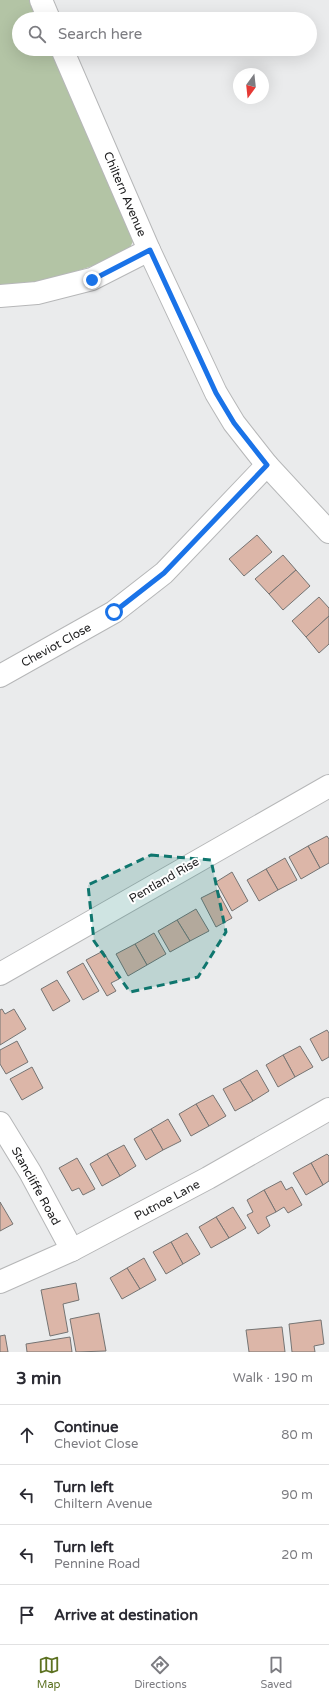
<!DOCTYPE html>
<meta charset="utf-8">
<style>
:root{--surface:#fff;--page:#f7f7f7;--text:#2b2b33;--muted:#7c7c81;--line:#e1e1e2;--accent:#5d7222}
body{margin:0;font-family:"Varela Round",sans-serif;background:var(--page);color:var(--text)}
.compass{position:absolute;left:233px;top:68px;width:36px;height:36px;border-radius:50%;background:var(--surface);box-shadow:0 4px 16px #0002;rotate:195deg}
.stop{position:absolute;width:12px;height:12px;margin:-9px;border:3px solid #1a73e8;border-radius:50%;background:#fff}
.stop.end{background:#1a73e8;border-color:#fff;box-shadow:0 1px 4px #0008}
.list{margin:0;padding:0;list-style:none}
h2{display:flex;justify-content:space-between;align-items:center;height:52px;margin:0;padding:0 16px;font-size:17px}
h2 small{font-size:13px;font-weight:400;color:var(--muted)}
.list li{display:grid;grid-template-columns:26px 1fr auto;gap:12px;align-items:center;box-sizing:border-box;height:60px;padding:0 16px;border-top:1px solid var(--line)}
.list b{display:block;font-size:15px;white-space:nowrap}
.list p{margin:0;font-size:13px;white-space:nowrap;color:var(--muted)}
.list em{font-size:13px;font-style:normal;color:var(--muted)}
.icon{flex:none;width:22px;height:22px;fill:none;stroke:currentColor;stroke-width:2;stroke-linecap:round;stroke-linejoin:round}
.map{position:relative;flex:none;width:329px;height:1352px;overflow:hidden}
.search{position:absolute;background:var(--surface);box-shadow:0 4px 16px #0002;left:12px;right:12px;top:12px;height:44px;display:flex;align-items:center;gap:10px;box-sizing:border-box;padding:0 14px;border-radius:22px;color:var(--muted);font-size:15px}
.sheet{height:292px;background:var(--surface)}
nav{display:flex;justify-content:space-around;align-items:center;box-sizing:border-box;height:56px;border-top:1px solid var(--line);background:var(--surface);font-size:11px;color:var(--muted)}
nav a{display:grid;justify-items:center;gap:2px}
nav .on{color:var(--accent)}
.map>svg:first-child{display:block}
.green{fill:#b3c4a5}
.building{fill:#dcb6a8;stroke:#757473}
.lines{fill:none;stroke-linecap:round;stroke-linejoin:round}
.minor-casing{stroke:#b6b7b8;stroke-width:24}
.minor{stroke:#fff;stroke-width:22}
.route{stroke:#1a73e8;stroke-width:5}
.marked{fill:#0f766e;fill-opacity:0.2;stroke:#0f766e;stroke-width:3;stroke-dasharray:8 5;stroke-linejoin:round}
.labels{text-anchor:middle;stroke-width:4;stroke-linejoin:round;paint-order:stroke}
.street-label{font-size:12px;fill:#1c1c1d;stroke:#fff}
</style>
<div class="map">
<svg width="329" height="1352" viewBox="0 0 329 1352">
<rect width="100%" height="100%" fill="#eaebec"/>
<path class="green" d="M0,0h33l9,19h-23v30h37l83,181 -13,25 -89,29 -37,1z"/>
<g class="building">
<path d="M257,535l15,17 -28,24 -15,-17z"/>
<path d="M283,555l13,15 -27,24 -14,-15z"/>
<path d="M296,570l14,16 -27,24 -14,-16z"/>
<path d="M319,597l10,11v8l-23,21 -14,-16z"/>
<path d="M329,616v28l-10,9 -13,-16z"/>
<path d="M327,836l2,3v24l-9,5 -12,-22z"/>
<path d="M308,846l12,22 -19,11 -12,-22z"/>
<path d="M285,858l12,22 -19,10 -12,-21z"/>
<path d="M266,869l12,21 -19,11 -12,-21z"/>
<path d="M232,872l16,29 -16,10 -16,-29z"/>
<path d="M217,890l15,28 -16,9 -15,-29z"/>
<path d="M196,909l13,22 -19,10 -13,-21z"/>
<path d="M177,920l13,21 -20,11 -12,-21z"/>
<path d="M154,933l12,21 -19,11 -12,-21z"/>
<path d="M135,944l12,21 -19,11 -12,-22z"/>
<path d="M103,951l16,28 -8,4 5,8 -9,5 -21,-36z"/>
<path d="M83,963l16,28 -16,9 -16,-28z"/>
<path d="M57,980l13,21 -17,10 -12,-22z"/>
<path d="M2,1009l3,5 9,-5 12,20 -26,16v-35z"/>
<path d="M327,1030l2,3v24l-7,4 -12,-22z"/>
<path d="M17,1041l11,21 -22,12 -6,-10v-14z"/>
<path d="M300,1046l13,21 -18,10 -12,-22z"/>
<path d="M283,1055l12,22 -17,10 -12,-22z"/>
<path d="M32,1067l11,21 -21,12 -12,-21z"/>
<path d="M257,1070l12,21 -16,10 -13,-21z"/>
<path d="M240,1080l13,21 -18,10 -12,-22z"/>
<path d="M213,1095l13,21 -17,10 -13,-22z"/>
<path d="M196,1104l13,22 -18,10 -12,-22z"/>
<path d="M168,1119l13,22 -18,9 -12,-21z"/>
<path d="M151,1129l12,21 -17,10 -12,-21z"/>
<path d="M124,1145l12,21 -16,10 -13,-22z"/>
<path d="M107,1154l13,22 -18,10 -12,-22z"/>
<path d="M327,1154l2,2v25l-6,4 -12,-22z"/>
<path d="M77,1158l18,31 -12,6 -4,-7 -7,3 -13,-23z"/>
<path d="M311,1163l12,22 -17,10 -13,-22z"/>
<path d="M281,1181l5,9 6,-3 10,18 -14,8 -4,-6 -8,5 -12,-22z"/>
<path d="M264,1190l12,22 -10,5 4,9 -12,8 -11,-19 6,-3 -6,-12z"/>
<path d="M0,1202l13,22 -13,7z"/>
<path d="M233,1207l13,21 -17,10 -13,-21z"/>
<path d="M216,1217l13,21 -18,10 -12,-21z"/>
<path d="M187,1233l13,21 -17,10 -12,-22z"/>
<path d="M171,1242l12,22 -17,10 -13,-22z"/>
<path d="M144,1258l12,22 -16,9 -13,-21z"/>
<path d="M127,1268l13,21 -18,10 -12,-21z"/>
<path d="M76,1283l3,17 -16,4 5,28 -18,4 -9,-46z"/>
<path d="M99,1313l7,38 -30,1 -6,-33z"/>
<path d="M321,1320l3,24 -10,2 1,6h-23l-3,-28z"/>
<path d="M282,1327l3,25h-36l-3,-22z"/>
<path d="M5,1335l3,17h-8v-16z"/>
<path d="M70,1337l2,15h-45l-1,-8z"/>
</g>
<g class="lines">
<defs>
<g id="minor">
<path d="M41,0l8,19"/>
<path d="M62,49l87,201 67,143 18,30 33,42 62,67"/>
<path d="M0,296l37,-3 55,-14 57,-29"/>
<path d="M0,676l114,-64 50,-39 103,-108"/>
<path d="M0,974l329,-188"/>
<path d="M0,1123l30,49 42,78"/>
<path d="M0,1282l72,-32 136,-72 121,-69"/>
</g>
</defs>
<use href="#minor" class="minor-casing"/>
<use href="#minor" class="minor"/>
</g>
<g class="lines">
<path class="route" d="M92,280l58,-30 66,143 18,30 33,42 -103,108 -50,39"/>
</g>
<path class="marked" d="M151,855l60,5 15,72 -28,45 -68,15 -36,-51 -6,-56z"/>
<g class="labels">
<g class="street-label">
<text transform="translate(125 194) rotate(67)" y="4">Chiltern Avenue</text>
<text transform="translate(56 645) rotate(-29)" y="4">Cheviot Close</text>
<text transform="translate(164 880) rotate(-30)" y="4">Pentland Rise</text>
<text transform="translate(36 1186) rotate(61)" y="4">Stancliffe Road</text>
<text transform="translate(167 1200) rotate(-28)" y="4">Putnoe Lane</text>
</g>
</g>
</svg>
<svg class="compass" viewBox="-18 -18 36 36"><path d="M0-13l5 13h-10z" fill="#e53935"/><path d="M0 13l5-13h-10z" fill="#7c7c81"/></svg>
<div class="stop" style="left:114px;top:612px"></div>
<div class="stop end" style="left:92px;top:280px"></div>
<div class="search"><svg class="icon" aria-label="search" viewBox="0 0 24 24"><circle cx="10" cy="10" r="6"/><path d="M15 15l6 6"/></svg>Search here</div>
</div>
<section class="sheet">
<h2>3 min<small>Walk · 190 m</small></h2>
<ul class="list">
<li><svg class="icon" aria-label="ahead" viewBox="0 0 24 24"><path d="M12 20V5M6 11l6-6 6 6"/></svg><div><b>Continue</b><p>Cheviot Close</p></div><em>80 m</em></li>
<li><svg class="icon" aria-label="left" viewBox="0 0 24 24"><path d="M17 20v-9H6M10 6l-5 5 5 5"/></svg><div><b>Turn left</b><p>Chiltern Avenue</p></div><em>90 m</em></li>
<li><svg class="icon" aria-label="left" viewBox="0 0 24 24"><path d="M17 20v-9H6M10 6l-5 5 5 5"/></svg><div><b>Turn left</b><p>Pennine Road</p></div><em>20 m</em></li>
<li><svg class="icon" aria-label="arrive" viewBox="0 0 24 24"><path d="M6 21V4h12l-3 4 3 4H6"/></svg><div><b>Arrive at destination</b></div></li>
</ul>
</section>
<nav>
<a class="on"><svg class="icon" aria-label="map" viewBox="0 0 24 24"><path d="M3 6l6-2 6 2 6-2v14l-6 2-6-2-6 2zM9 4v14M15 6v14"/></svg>Map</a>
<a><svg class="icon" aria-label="directions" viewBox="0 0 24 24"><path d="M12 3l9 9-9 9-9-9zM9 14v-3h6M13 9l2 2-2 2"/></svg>Directions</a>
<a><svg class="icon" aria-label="saved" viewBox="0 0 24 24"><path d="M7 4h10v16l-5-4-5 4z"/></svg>Saved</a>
</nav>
